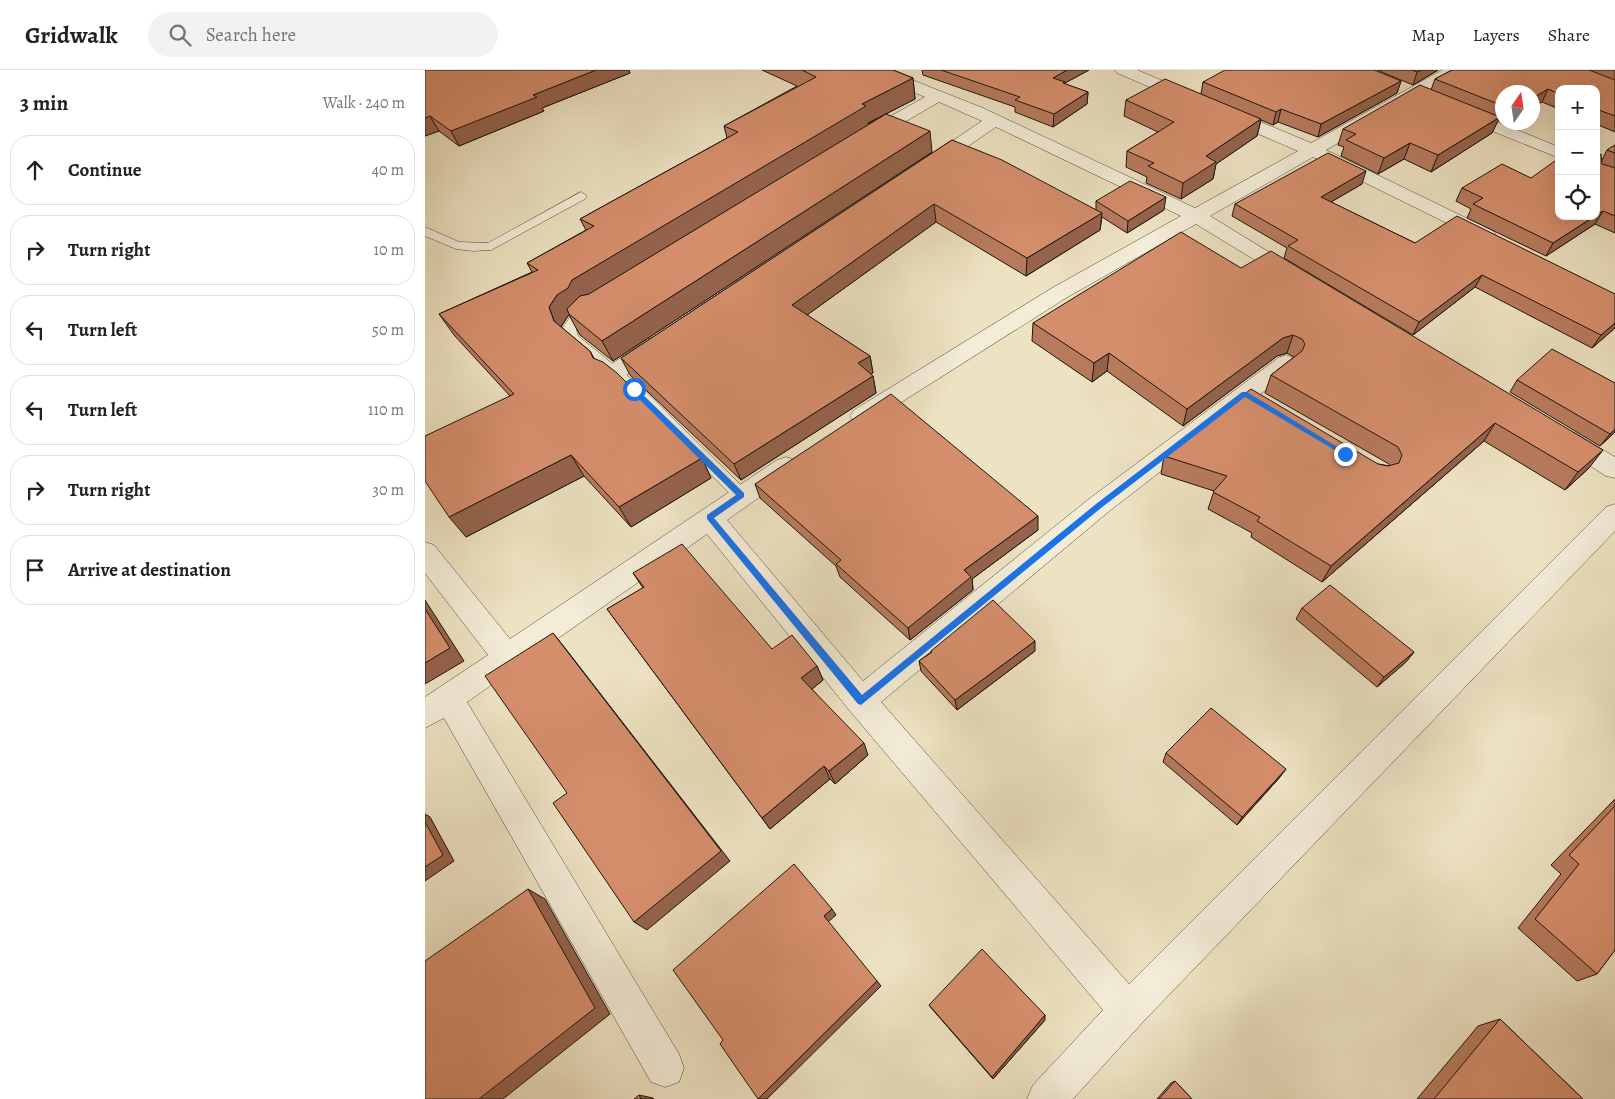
<!DOCTYPE html>
<meta charset="utf-8">
<style>
:root{--surface:#fff;--page:#f2f2f2;--text:#202124;--muted:#757577;--line:#e0e0e0}
body{margin:0;font-family:Alegreya,serif;background:var(--page);color:var(--text)}
.controls{position:absolute;right:15px;top:15px;display:grid;overflow:hidden;border-radius:10px;box-shadow:0 5px 20px #0002}
.controls button{width:45px;height:45px;display:grid;place-items:center;padding:0;border:0;border-bottom:1px solid var(--line);background:var(--surface);color:var(--text);font:25px sans-serif}
.compass{position:absolute;left:1070px;top:15px;width:45px;height:45px;border-radius:50%;background:var(--surface);box-shadow:0 5px 20px #0002;rotate:13deg}
.stop{position:absolute;width:15px;height:15px;margin:-11px;border:4px solid #1a73e8;border-radius:50%;background:#fff}
.stop.end{background:#1a73e8;border-color:#fff;box-shadow:0 1px 5px #0008}
.list{margin:0;padding:0;list-style:none}
h2{display:flex;justify-content:space-between;align-items:center;height:65px;margin:0;padding:0 20px;font-size:21px}
h2 small{font-size:16px;font-weight:400;color:var(--muted)}
.list li{display:grid;grid-template-columns:32px 1fr auto;gap:15px;align-items:center;box-sizing:border-box;height:70px;margin:0 10px 10px;padding:0 10px;border:1px solid var(--line);border-radius:20px}
.list b{display:block;font-size:19px;white-space:nowrap}
.list em{font-size:16px;font-style:normal;color:var(--muted)}
.icon{flex:none;width:28px;height:28px;fill:none;stroke:currentColor;stroke-width:2;stroke-linecap:round;stroke-linejoin:round}
.map{position:relative;flex:none;width:1190px;height:1029px;overflow:hidden}
header{display:flex;align-items:center;gap:30px;box-sizing:border-box;height:70px;padding:0 25px;background:var(--surface);border-bottom:1px solid var(--line)}
header strong{font-size:24px}
nav{display:flex;gap:28px;margin-inline-start:auto;font-size:18px}
.search{width:350px;height:45px;background:var(--page);display:flex;align-items:center;gap:12px;box-sizing:border-box;padding:0 18px;border-radius:28px;color:var(--muted);font-size:19px}
main{display:flex}
aside{flex:1;background:var(--surface)}
.map>svg:first-child{display:block}
.lines{fill:none;stroke-linecap:round;stroke-linejoin:round}
.service-casing{stroke:#52483a;stroke-width:1}
.minor-casing{stroke:#52483a;stroke-width:1}
.service{fill:#f3ecd7;fill-rule:evenodd}
.minor{fill:#f3ecd7;fill-rule:evenodd}
.wall{fill:#b77a5d;stroke:#1e140d;fill-rule:evenodd}
.shaded-wall{fill:#95634c;stroke:#1e140d}
.building{fill:#d58e6c;stroke:#1e140d}
.route{fill:#1a73e8}
</style>
<header>
<strong>Gridwalk</strong>
<div class="search"><svg class="icon" aria-label="search" viewBox="0 0 24 24"><circle cx="10" cy="10" r="6"/><path d="M15 15l6 6"/></svg>Search here</div>
<nav><a>Map</a><a>Layers</a><a>Share</a></nav>
</header>
<main>
<aside>
<h2>3 min<small>Walk · 240 m</small></h2>
<ul class="list">
<li><svg class="icon" aria-label="ahead" viewBox="0 0 24 24"><path d="M12 20V5M6 11l6-6 6 6"/></svg><div><b>Continue</b></div><em>40 m</em></li>
<li><svg class="icon" aria-label="right" viewBox="0 0 24 24"><path d="M7 20v-9h11M14 6l5 5-5 5"/></svg><div><b>Turn right</b></div><em>10 m</em></li>
<li><svg class="icon" aria-label="left" viewBox="0 0 24 24"><path d="M17 20v-9H6M10 6l-5 5 5 5"/></svg><div><b>Turn left</b></div><em>50 m</em></li>
<li><svg class="icon" aria-label="left" viewBox="0 0 24 24"><path d="M17 20v-9H6M10 6l-5 5 5 5"/></svg><div><b>Turn left</b></div><em>110 m</em></li>
<li><svg class="icon" aria-label="right" viewBox="0 0 24 24"><path d="M7 20v-9h11M14 6l5 5-5 5"/></svg><div><b>Turn right</b></div><em>30 m</em></li>
<li><svg class="icon" aria-label="arrive" viewBox="0 0 24 24"><path d="M6 21V4h12l-3 4 3 4H6"/></svg><div><b>Arrive at destination</b></div></li>
</ul>
</aside>
<div class="map">
<svg width="1190" height="1029" viewBox="0 0 1190 1029">
<rect width="100%" height="100%" fill="#ede2c2"/>
<filter id="stains"><feTurbulence type="fractalNoise" baseFrequency=".004" numOctaves="4"/><feColorMatrix values="0 0 0 0 .2 0 0 0 0 .09 0 0 0 0 .02 0 0 0 .5 -.17"/></filter>
<radialGradient id="worn" r=".72"><stop offset=".6" stop-color="#630" stop-opacity="0"/><stop offset="1" stop-color="#630" stop-opacity=".3"/></radialGradient>
<g class="lines">
<defs>
<g id="service">
<path d="M156,122l6,4 -2,3 -94,51 -18,1 -17,-2 -31,-13v-9l34,15 29,1z"/>
<path d="M166,234l7,4 -18,15 -4,6 2,7 61,49 108,106 2,4 -2,4 -6,2 -6,-2 -106,-106 -62,-52 -5,-12 8,-12z"/>
</g>
<g id="minor">
<path d="M440,0h22l96,38 212,100 103,-57 -181,-78 -2,-3h22l174,73 131,-73h20l-2,3 -134,77 167,81 3,4 -3,4 -7,2 -7,-2 -166,-82 -103,59 90,55 3,4 -3,4 -7,2 -7,-2 -90,-55 -130,74 -196,124 -8,2 -8,-2 -4,-6 4,-6 198,-122 129,-72 -185,-89 -60,41 -6,1 -6,-1 -3,-4 3,-4 58,-39 -43,-19 -67,39 -6,1 -6,-1 -3,-4 3,-4 65,-36 -58,-24z"/>
<path d="M1036,37l98,40v11l-104,-42 -2,-4 2,-4z"/>
<path d="M231,267l8,2 3,5 -3,5 -42,29 -8,3 -8,-3 -3,-5 3,-5 42,-29z"/>
<path d="M861,285l8,3 3,5 -3,5 -187,145 -226,189 248,282 477,-477 9,-3v27l-474,493 -68,75h-46l6,-14 70,-75 -253,-299 -143,-177 -240,168 212,352 5,14 -5,14 -14,5 -14,-5 -207,-364 -19,10v-31l63,-42 -63,-82v-31l9,3 76,94 267,-179 9,-3 9,3 3,6 -3,6 -68,48 136,161 226,-182 189,-141z"/>
<path d="M1141,360l9,3 40,24v21l-9,-2 -49,-31 -3,-6 3,-6z"/>
</g>
</defs>
<use href="#service" class="service-casing"/>
<use href="#minor" class="minor-casing"/>
<use href="#service" class="service"/>
<use href="#minor" class="minor"/>
</g>
<g class="wall">
<path d="M0,0h204l1,3 -88,35 2,3 -85,35 -20,-15 -14,5z"/>
<path d="M337,0h131l20,8 2,21 -29,15 46,38 -319,209 -33,-26 -11,-20 -1,1 -7,11 29,24 4,7 108,100 9,20 -80,49 -47,-51 -118,61 44,-141 -56,-61 -15,-21 93,-42 -5,-9 59,-33 -6,-11 147,-81 -3,-12 73,-40zM460,44l-17,10v-1z"/>
<path d="M497,0h167l-24,13v1l23,8 -1,12 -34,23 -38,-15v-5l-92,-32z"/>
<path d="M952,0h61l-25,15z"/>
<path d="M1027,0h163v62l-19,-8v-35h-37v20l-17,-7 -39,-10v30l-5,-2 -6,13 -61,39 -27,-13 -26,15 -37,-18 3,-9 -6,-2 5,-16 88,-39 4,-11z"/>
<path d="M976,11l-4,12 -79,44 -40,-15 -5,3 -12,-5 -4,16 -41,28 -3,15 -32,20 -35,-16 1,-6 -21,-10 1,-16 31,-19 -34,-16 2,-16 75,-6 2,-12z"/>
<path d="M527,70l144,70v-9l68,9 -37,23 -25,-16 -2,13 -74,46 -90,-54 -129,93 63,41 3,17 -2,1 2,2 3,17 -135,87 -111,-105 -9,-17z"/>
<path d="M1190,75v88l-20,-9 -49,32 -79,-38 4,-9 -15,-8 6,-13 97,28 43,-56 5,-10z"/>
<path d="M937,114l-31,18 84,41 200,51v34l-23,20 -117,-61 -62,48 -129,-77 3,-10 -55,-32 3,-12z"/>
<path d="M816,198l348,200 -24,22 -81,-49 -162,141 -71,-45 1,-4 -44,-24 6,-18 -53,-17 3,-18 214,8 12,2 -1,-2 -124,-71 6,-18 23,-18 -7,-4 -10,3 -94,70 -76,-55 -15,11 -60,-41 1,-18z"/>
<path d="M1092,310l98,3v49l-15,14 -90,-54z"/>
<path d="M330,414l283,46 -66,49 1,11 -63,50 -70,-63 -4,-11 -76,-68z"/>
<path d="M208,503l139,76 45,17 6,14 -11,9 56,66 -33,29 -5,-5 -60,50 -163,-220 36,-21z"/>
<path d="M877,538l112,44 -8,10 -29,25 -81,-68z"/>
<path d="M506,581h104l-78,59 -36,-39 -2,-10 12,-9z"/>
<path d="M741,683l114,24 -43,48 -74,-63z"/>
<path d="M1190,729v151l-18,24 -20,7 -59,-53 43,-54 -10,-9z"/>
<path d="M504,935l116,15 -52,59 -61,-70z"/>
<path d="M1075,949l83,80h-166l61,-73z"/>
<path d="M750,1011l17,18h-35l14,-16z"/>
</g>
<g class="shaded-wall">
<path d="M171,0h33l1,3 -88,35 2,3 -85,35 -8,-15 82,-36z"/>
<path d="M642,0h22l-24,13v11l-12,-16z"/>
<path d="M996,0h17l-25,15 4,-13z"/>
<path d="M488,8l2,21 -47,24 1,4 -301,189 -8,12 -6,-7 -5,-14 8,-12 15,-15 290,-176z"/>
<path d="M976,11l-4,12 -79,44 3,-13z"/>
<path d="M1123,19l-6,13 -9,5v-9z"/>
<path d="M663,22l-1,12 -34,23 1,-13z"/>
<path d="M856,39l-3,13 -5,3 3,-13z"/>
<path d="M5,46l9,15 -14,5v-18z"/>
<path d="M1075,47l-8,16 -61,39 7,-17z"/>
<path d="M836,49l-4,17 -41,28 -3,15 -32,20 2,-16 23,-27z"/>
<path d="M505,61l2,21 -319,209 -11,-20z"/>
<path d="M985,73l-6,16 -26,15 6,-16z"/>
<path d="M941,101l-4,13 -45,26 4,-13z"/>
<path d="M741,127l-2,13 -37,23 1,-12z"/>
<path d="M509,134l2,18 -140,101 -4,-18z"/>
<path d="M1178,141l-8,13 -49,32 7,-13 42,-27h1v-1z"/>
<path d="M677,143l-2,17 -74,46 1,-18z"/>
<path d="M1057,205l-7,12 -62,48 6,-13z"/>
<path d="M1190,253v5l-23,20 9,-13z"/>
<path d="M868,265l-6,18 -10,3 -94,70 4,-17 96,-71z"/>
<path d="M684,283l-2,18 -15,11 2,-19z"/>
<path d="M445,286l3,17 -11,8 -4,-18z"/>
<path d="M448,306l3,17 -135,87 -7,-16z"/>
<path d="M1070,353l-11,18 -162,141 9,-16z"/>
<path d="M1190,359v3l-15,14 10,-12z"/>
<path d="M1178,380l-14,18 -24,22 13,-18z"/>
<path d="M146,385l13,21 -118,61 -17,-20z"/>
<path d="M277,388l9,20 -80,49 -12,-20z"/>
<path d="M613,446v14l-66,49 1,11 -63,50 -2,-12 56,-58z"/>
<path d="M0,530l39,61 -39,23z"/>
<path d="M128,563l12,15 165,213 -83,69 -13,-8z"/>
<path d="M610,571v10l-78,59 -2,-10z"/>
<path d="M989,582l-8,10 -29,25 7,-10z"/>
<path d="M392,596l6,14 -15,12 -7,-14z"/>
<path d="M439,673l4,12 -33,29 -6,-13z"/>
<path d="M399,696l6,13 -60,50 -8,-11z"/>
<path d="M861,699l-6,8 -43,48 5,-8z"/>
<path d="M0,744l5,3 24,44 -29,20z"/>
<path d="M103,819l17,10 65,115 -107,85h-24z"/>
<path d="M407,839l4,6 -8,7 -4,-6z"/>
<path d="M452,911l4,5 -114,113h-9z"/>
<path d="M620,945v5l-52,59 -1,-2z"/>
<path d="M214,1025l14,3 1,1h-13z"/>
</g>
<g class="building">
<path d="M0,0h171l-63,25 4,2 -86,34 -21,-15 -5,2z"/>
<path d="M377,0h91l20,8 -51,26 4,2 -294,174 -4,8 -11,7 -8,12 5,14 36,30 3,7 10,4 14,11 85,85 -83,49 -48,-52 -122,62 -24,-36v-45l89,-42 -75,-80 99,-44 -11,-7 67,-37 -14,-7 158,-87 -14,-6 92,-49z"/>
<path d="M516,0h126l-14,8 12,4 -2,1 25,9 -34,22 -39,-14 5,-3z"/>
<path d="M800,0h149l27,11 -80,43 -40,-15 -5,3 -73,-30z"/>
<path d="M987,0h9l-4,2z"/>
<path d="M1027,0h137l26,10v36l-19,-7v-20h-37v5l-11,-5 -15,9v-6h-30v14l-68,-27z"/>
<path d="M740,9l96,40 -55,37 10,6 -33,21 -35,-17 6,-3 -27,-12 47,-29 -48,-22z"/>
<path d="M995,15l80,32 -62,38 -28,-12 -26,15 -38,-18 10,-6 -13,-5z"/>
<path d="M461,44l44,17 -328,210 -33,-27 -2,-5 13,-13 9,-2z"/>
<path d="M527,70l50,20 100,53 -75,45 -93,-54 -142,101 78,51 -12,7 15,13 -139,88 -113,-106z"/>
<path d="M1190,75v8l-8,-3z"/>
<path d="M903,83l38,18 -45,26 94,46 42,-27 158,78v29l-14,12 -119,-60 -63,47 -131,-76 10,-6 -63,-36z"/>
<path d="M1176,84l1,10 13,4v48l-12,-5 -7,4v-57z"/>
<path d="M1134,88v58h36l-42,27 -80,-39 10,-6 -21,-10 40,-24 29,14z"/>
<path d="M705,111l36,16 -38,24 -32,-20z"/>
<path d="M756,162l60,36 30,-17 332,199 -25,22 -83,-49 -164,143 -74,-45 3,-4 -47,-25 14,-16 -63,-20 87,-67 127,75 10,2 11,-3 3,-8 -4,-8 -127,-72 31,-24 3,-7 -3,-5 -9,-4 -10,3 -96,71 -78,-56 -15,10 -61,-40z"/>
<path d="M1127,279l63,34v46l-5,5 -93,-54z"/>
<path d="M466,324l147,122 -74,54 7,7 -63,51 -72,-64 5,-4 -86,-76z"/>
<path d="M257,474l90,105 20,-14 25,31 -16,12 63,65 -35,28 -5,-5 -62,52 -155,-209 37,-22 -11,-14z"/>
<path d="M905,515l84,67 -30,25 -82,-69z"/>
<path d="M568,530l42,41 -80,59 -36,-39 13,-9 -1,-1z"/>
<path d="M0,539l25,39 -25,15z"/>
<path d="M128,563l168,218 -87,71 -81,-119 14,-10 -82,-117z"/>
<path d="M786,638l75,61 -44,48 -76,-64z"/>
<path d="M1190,736v144l-18,24 -62,-55 44,-55 -10,-9z"/>
<path d="M0,752l18,33 -18,12z"/>
<path d="M369,794l38,45 -8,7 53,65 -119,118 -38,-55 3,-4 -50,-70z"/>
<path d="M103,819l67,119 -116,91h-54v-138z"/>
<path d="M557,879l63,66 -53,62 -63,-72z"/>
<path d="M1075,949l83,80h-149z"/>
<path d="M750,1011l17,18h-33z"/>
<path d="M214,1025l2,4h-7z"/>
</g>
<path class="route" d="M206,318h5l108,105v4l-30,21 148,177 234,-191 146,-112h5l102,62 -6,1 -98,-58 -144,111 -240,197 -3,-1 -151,-185v-4l29,-20 -105,-104z"/>
<rect width="100%" height="100%" filter="url(#stains)"/>
<rect width="100%" height="100%" fill="url(#worn)"/>
</svg>
<div class="controls">
<button>+</button>
<button>−</button>
<button><svg class="icon" aria-label="locate" viewBox="0 0 24 24"><circle cx="12" cy="12" r="6"/><path d="M12 2v4M12 18v4M2 12h4M18 12h4"/></svg></button>
</div>
<svg class="compass" viewBox="-18 -18 36 36"><path d="M0-13l5 13h-10z" fill="#e53935"/><path d="M0 13l5-13h-10z" fill="#757577"/></svg>
<div class="stop" style="left:209px;top:319px"></div>
<div class="stop end" style="left:920px;top:384px"></div>
</div>
</main>
